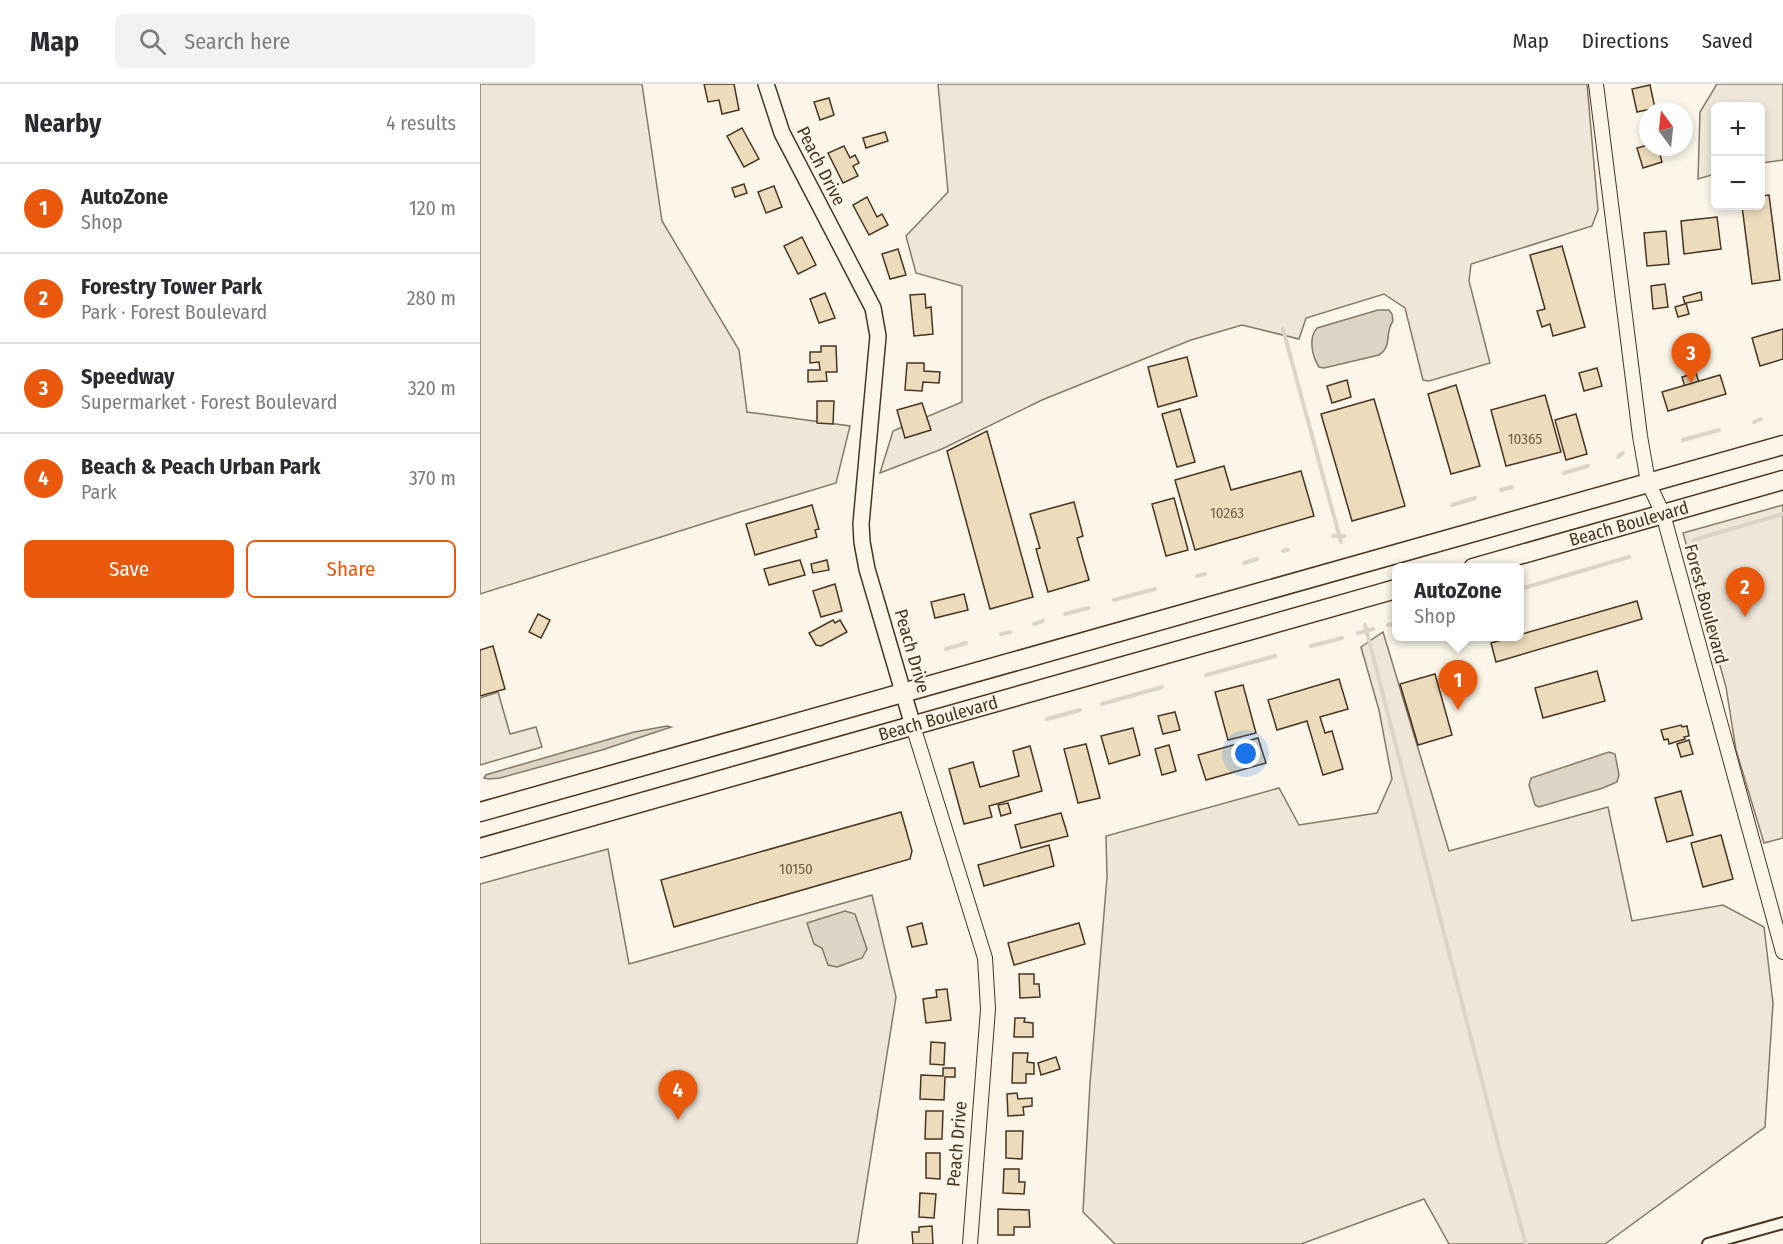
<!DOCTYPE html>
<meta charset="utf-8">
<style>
:root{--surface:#fff;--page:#f2f2f3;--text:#2b2b33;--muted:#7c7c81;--line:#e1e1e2;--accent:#ea580c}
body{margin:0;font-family:"Fira Sans Condensed",sans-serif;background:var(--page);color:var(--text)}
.controls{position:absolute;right:18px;top:18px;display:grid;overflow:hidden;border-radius:9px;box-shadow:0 3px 9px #0003}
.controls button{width:54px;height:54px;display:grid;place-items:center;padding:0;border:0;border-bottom:2px solid var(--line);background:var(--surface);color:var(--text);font:30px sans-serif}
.compass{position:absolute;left:1159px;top:18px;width:54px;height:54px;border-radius:50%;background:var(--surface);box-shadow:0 3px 9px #0003;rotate:345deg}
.you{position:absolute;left:766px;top:670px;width:21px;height:21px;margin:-15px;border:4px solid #fff;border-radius:50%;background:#1a73e8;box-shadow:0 0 0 9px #1a73e833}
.badge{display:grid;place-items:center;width:39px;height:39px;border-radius:50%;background:var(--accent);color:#fff;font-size:20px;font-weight:700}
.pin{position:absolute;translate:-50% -50px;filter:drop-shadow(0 2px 3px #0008)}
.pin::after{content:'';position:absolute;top:32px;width:21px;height:18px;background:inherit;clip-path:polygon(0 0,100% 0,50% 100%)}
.popup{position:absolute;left:912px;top:479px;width:132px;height:78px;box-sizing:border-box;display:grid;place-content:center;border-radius:9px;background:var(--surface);filter:drop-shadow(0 2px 4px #0005);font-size:20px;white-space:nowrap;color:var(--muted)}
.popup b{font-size:22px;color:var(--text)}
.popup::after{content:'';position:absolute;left:50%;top:100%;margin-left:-12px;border:12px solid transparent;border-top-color:var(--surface)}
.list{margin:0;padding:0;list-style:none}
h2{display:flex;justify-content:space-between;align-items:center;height:78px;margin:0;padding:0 24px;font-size:26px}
h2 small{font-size:20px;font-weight:400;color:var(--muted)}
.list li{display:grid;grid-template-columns:39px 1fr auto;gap:18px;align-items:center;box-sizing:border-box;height:90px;padding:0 24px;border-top:2px solid var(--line)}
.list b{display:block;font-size:22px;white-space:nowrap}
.list p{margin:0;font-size:20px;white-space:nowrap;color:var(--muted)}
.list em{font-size:20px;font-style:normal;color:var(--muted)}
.actions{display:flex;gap:12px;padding:18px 24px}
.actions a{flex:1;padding:14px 0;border:2px solid var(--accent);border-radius:9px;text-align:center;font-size:21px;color:var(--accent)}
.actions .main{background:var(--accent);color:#fff}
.icon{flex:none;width:33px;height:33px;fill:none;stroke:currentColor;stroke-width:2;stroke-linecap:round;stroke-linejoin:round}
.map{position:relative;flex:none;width:1303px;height:1160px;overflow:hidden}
header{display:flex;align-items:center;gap:36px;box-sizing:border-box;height:84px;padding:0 30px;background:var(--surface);border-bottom:2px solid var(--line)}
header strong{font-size:28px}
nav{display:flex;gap:33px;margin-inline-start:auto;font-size:21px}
.search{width:420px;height:54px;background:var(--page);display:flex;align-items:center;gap:15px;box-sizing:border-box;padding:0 21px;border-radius:9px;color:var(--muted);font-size:22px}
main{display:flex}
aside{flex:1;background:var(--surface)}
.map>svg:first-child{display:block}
.green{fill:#ede6d9;stroke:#887966;stroke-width:1.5}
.parking{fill:#ede7d9;stroke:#887966;stroke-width:1.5}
.water{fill:#dcd4c6;stroke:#887966;stroke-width:1.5}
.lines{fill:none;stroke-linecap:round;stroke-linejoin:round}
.stream{stroke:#dcd4c6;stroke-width:4}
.building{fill:#ecdcbc;stroke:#4a3520;stroke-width:1.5}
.minor-casing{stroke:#4a3520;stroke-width:14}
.tertiary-casing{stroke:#4a3520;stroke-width:16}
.secondary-casing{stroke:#4a3520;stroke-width:18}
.trunk-casing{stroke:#4a3520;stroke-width:21}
.minor{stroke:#fbf6e9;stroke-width:10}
.tertiary{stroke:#fbf6e9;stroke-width:14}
.secondary{stroke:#fbf6e9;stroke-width:15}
.trunk{stroke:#fbf6e9;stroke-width:18}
.labels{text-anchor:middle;stroke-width:4.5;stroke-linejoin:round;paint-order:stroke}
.number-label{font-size:15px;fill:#725f47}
.street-label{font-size:18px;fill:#4a3520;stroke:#fbf6e9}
</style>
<header>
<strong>Map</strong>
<div class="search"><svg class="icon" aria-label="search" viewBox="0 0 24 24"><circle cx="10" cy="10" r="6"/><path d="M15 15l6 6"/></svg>Search here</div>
<nav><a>Map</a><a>Directions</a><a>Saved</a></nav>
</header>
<main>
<aside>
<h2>Nearby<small>4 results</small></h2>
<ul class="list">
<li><span class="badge">1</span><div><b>AutoZone</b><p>Shop</p></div><em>120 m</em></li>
<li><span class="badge">2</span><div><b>Forestry Tower Park</b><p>Park · Forest Boulevard</p></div><em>280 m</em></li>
<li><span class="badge">3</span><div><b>Speedway</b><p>Supermarket · Forest Boulevard</p></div><em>320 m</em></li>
<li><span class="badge">4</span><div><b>Beach &amp; Peach Urban Park</b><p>Park</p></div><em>370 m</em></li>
</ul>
<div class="actions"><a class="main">Save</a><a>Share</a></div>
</aside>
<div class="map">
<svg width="1303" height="1160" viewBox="0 0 1303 1160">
<rect width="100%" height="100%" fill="#fbf6e9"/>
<g class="green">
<path d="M0,0h162l20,137 77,129 8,62 103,14 -14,57 -96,29 -260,82z"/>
<path d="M458,0h649l11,126 -6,16 -121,38 -2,17 21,82 -61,18 -6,-1 -18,-72 -21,-14 -78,24 -7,21 -57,-14 -51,15 -149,60 -100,49 -62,24 13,-42 69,-29v-116l-46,-13 -10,-37 42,-44z"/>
<path d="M1237,0h66v76l-22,3 -1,-57h-44l-1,68 -17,5 2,-67z"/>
<path d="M1303,421v333l-19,5 -28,-93 -10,-63 -43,-154z"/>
<path d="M903,548l66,219 159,-44 24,114 91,-16 41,22 9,76 -8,124 -160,117h-156l-25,-45 -123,45h-186l-32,-32 7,-129 17,-206 -1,-41 173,-48 20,37 78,-12 15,-34 -13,-69 -18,-63z"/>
<path d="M128,765l21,115 243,-69 24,102 -39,247h-377v-360z"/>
</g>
<path class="parking" d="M18,608l12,42 26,-7 6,20 -62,18v-67z"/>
<g class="water">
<path d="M898,226h11l3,4 1,7c-9,12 0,25 -14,34l-55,13 -5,-1c-7,-11 -11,-29 -2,-39z"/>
<path d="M187,642l4,1 -69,23 -102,28 -11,1 -5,-1 2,-3 6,-2 142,-41z"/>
<path d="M1129,668l6,2 4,21 -2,7 -14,6 -64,19 -4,-2 -6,-20 2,-7z"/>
<path d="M365,827l10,3 12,35 -5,9 -25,9 -9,-2 -6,-17 -8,-4 -7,-21z"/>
</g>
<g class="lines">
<g class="stream">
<path d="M803,245l58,213"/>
<path d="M1274,338l7,-3"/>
<path d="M1203,356l36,-10"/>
<path d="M1138,373l5,-4"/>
<path d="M1084,389l24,-7"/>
<path d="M1021,406l11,-3"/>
<path d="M972,421l23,-7"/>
<path d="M853,452h11"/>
<path d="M1213,456l90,-26"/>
<path d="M803,467l5,-1"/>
<path d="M764,479l13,-4"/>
<path d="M717,492l8,-2"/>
<path d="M1040,505l109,-32"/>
<path d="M634,516l41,-11"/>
<path d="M585,530l23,-6"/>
<path d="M554,540l9,-3"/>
<path d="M885,541l136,530 25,89"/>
<path d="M908,541l8,-2"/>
<path d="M878,549l15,-4"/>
<path d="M521,550l9,-2"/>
<path d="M831,562l31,-8"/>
<path d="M466,565l20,-6"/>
<path d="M726,591l69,-19"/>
<path d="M622,620l60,-17"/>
<path d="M567,635l33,-9"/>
</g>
</g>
<g class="building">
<path d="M224,0h30l5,26 -17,4 -3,-14 -11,2z"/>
<path d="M1170,1l5,23 -18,4 -5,-23z"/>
<path d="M349,14l5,17 -14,5 -6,-18z"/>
<path d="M262,44l17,31 -15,8 -17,-31z"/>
<path d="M405,48l3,9 -22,7 -3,-10z"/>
<path d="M1168,61v2h10l4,15 -19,6 -6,-20z"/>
<path d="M364,62l6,12 5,-3 4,8 -6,3 5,10 -15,7 -15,-30z"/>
<path d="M264,100l3,9 -12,4 -3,-9z"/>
<path d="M294,102l8,21 -16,6 -8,-21z"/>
<path d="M1289,111l11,85 -28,4 -10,-78h18v-10z"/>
<path d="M387,113l10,20 5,-3 6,11 -19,10 -16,-30z"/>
<path d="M1237,133l4,32 -37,5 -3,-33z"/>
<path d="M1186,147l3,33 -22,2 -3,-33z"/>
<path d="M322,153l14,28 -18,9 -14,-28z"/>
<path d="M1082,162l23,81 -32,9 -3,-12 -8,3 -5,-16 8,-2 -15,-54z"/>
<path d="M418,165l8,26 -16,4 -8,-25z"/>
<path d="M1185,200l3,23 -15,2 -2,-23z"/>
<path d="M1221,208l1,8 -16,3 3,11 -11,3 -3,-10 10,-3 -2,-7z"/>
<path d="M345,209l10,25 -16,5 -9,-24z"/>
<path d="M445,210l1,14 5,-1 2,27 -19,2 -4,-41z"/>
<path d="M1303,245v30l-23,7 -8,-28z"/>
<path d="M341,262h15l1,26h-11l1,9 -19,1v-12h12l-1,-8 -9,1v-11h11z"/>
<path d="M707,273l10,39 -39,11 -10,-40z"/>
<path d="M427,279h17v8l16,1 -1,11 -16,-1 -1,9 -17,-1z"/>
<path d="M1117,284l5,18 -18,5 -5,-18z"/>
<path d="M1216,289l8,26 -14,4 -8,-26z"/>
<path d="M1240,291l6,19 -58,17 -6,-19z"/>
<path d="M867,296l4,17 -19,6 -5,-17z"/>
<path d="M976,301l24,81 -29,8 -23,-80z"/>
<path d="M1065,311l16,57 -55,14 -15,-56z"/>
<path d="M894,315l31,107 -53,15 -31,-107z"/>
<path d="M337,317h17l-1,23 -16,-1z"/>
<path d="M442,319l9,27 -26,8 -8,-28z"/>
<path d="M700,325l15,53 -18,5 -15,-53z"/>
<path d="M1096,330l11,40 -21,6 -11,-40z"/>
<path d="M507,347l46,166 -43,12 -43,-158z"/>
<path d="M744,382l7,24 70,-19 13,45 -119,34 -20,-70z"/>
<path d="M694,414l14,52 -22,6 -14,-52z"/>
<path d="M594,418l9,34 -6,2 12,42 -41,12 -12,-43 4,-1 -10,-34z"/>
<path d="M332,421l7,24 -4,1 2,7 -62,18 -9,-31z"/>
<path d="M320,476l5,15 -36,10 -5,-16z"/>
<path d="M347,476l2,10 -16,3 -2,-9z"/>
<path d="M355,500l7,27 -21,6 -8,-26z"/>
<path d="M484,510l4,16 -33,8 -4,-16z"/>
<path d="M1157,517l5,18 -146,43 -5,-19z"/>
<path d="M58,530l12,6 -9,18 -12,-6z"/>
<path d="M353,536l2,3 5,-3 7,12 -26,14 -5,-1 -7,-12z"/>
<path d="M13,562l12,43 -25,7v-46z"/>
<path d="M1117,587l8,30 -62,17 -8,-30z"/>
<path d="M955,590l17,61 -34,10 -18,-61z"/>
<path d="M859,595l9,30 -28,8 5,16 7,-2 11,38 -20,6 -16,-54 -30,9 -9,-30z"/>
<path d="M763,601l13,48 -28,7 -13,-48z"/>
<path d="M695,628l5,18 -17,4 -5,-18z"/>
<path d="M1201,641l1,2 5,-1 2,10 -5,1 1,2 -16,5 -1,-5 -4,1 -3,-10z"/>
<path d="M653,644l7,27 -31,9 -8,-28z"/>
<path d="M778,654l8,25 -60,17 -8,-25z"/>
<path d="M1209,656l4,14 -12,3 -4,-13z"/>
<path d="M606,660l14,54 -22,5 -14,-54z"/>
<path d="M689,661l7,26 -14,4 -7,-26z"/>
<path d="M550,662l12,45 -53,15 3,11 -28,7 -15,-55 24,-7 7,25 39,-11 -6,-25z"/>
<path d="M1201,707l12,44 -26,7 -12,-44z"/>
<path d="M528,719l3,10 -10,3 -3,-11z"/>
<path d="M421,728l11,39 -2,8 -236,68 -13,-47z"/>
<path d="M581,729l7,23 -47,12 -6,-23z"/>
<path d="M1241,751l12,44 -30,8 -12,-44z"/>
<path d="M569,761l5,21 -70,20 -6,-21z"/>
<path d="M442,839l5,21 -15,3 -5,-20z"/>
<path d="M599,839l6,21 -71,21 -6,-22z"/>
<path d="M539,890h15v10h5l1,13 -20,1z"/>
<path d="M467,905l4,31 -25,3 -3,-24 14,-2 -1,-7z"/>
<path d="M535,934h10l-1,4 9,1v14h-19z"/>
<path d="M451,958l14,1 -1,22 -14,-1z"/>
<path d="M533,969h15l-1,9 7,1v11h-8v9h-14z"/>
<path d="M576,973l4,12 -19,6 -3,-12z"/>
<path d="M463,984h12v9h-10l-1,23 -24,-1 1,-24 22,1z"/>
<path d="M537,1009l1,6 14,-1v8l-9,1 1,8 -16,1 -1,-22z"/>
<path d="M446,1027h17l-1,28h-17z"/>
<path d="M526,1047h17l-1,28 -16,-1z"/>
<path d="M446,1069h14v26l-14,-1z"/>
<path d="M524,1085h15v13h6l-1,12 -21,-1z"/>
<path d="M440,1109l16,1 -2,24 -15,-1z"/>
<path d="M518,1125l31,1 1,17h-16v8h-16z"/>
<path d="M452,1142l1,18h-20l-1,-12h7v-5z"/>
</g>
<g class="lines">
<defs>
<path id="minor" d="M1228,1160l75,-21"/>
<g id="tertiary">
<path d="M1116,0l44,352 8,46 15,32 120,438"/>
<path d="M433,642l72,232 3,51 -18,235"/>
</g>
<path id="secondary" d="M286,0l16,49 91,175 5,28 -17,188 1,18 5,27 46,157"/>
<g id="trunk">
<path id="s1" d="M993,484l310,-88"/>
<path d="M0,728l1303,-367"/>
<path id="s2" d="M0,764l916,-259"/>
</g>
</defs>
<use href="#minor" class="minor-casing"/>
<use href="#tertiary" class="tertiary-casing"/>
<use href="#secondary" class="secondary-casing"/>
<use href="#trunk" class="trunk-casing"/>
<use href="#minor" class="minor"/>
<use href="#tertiary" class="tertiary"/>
<use href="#secondary" class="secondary"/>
<use href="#trunk" class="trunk"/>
</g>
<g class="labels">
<g class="number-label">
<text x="1045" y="360">10365</text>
<text x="747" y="434">10263</text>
<text x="316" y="790">10150</text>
</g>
<g class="street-label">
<text transform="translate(341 82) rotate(63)" y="6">Peach Drive</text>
<text dy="6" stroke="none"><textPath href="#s1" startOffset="162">Beach Boulevard</textPath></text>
<text transform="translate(1226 520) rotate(75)" y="6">Forest Boulevard</text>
<text transform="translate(432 567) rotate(74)" y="6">Peach Drive</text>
<text dy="6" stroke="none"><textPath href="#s2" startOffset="476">Beach Boulevard</textPath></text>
<text transform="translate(477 1060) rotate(-85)" y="6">Peach Drive</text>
</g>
</g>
</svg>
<div class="controls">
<button>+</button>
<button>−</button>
</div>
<svg class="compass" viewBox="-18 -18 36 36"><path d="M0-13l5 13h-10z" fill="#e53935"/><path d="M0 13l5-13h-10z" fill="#7c7c81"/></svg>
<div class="you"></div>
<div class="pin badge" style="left:978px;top:626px">1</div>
<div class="popup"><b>AutoZone</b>Shop</div>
<div class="pin badge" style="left:1265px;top:533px">2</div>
<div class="pin badge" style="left:1211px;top:299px">3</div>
<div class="pin badge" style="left:198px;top:1036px">4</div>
</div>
</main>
